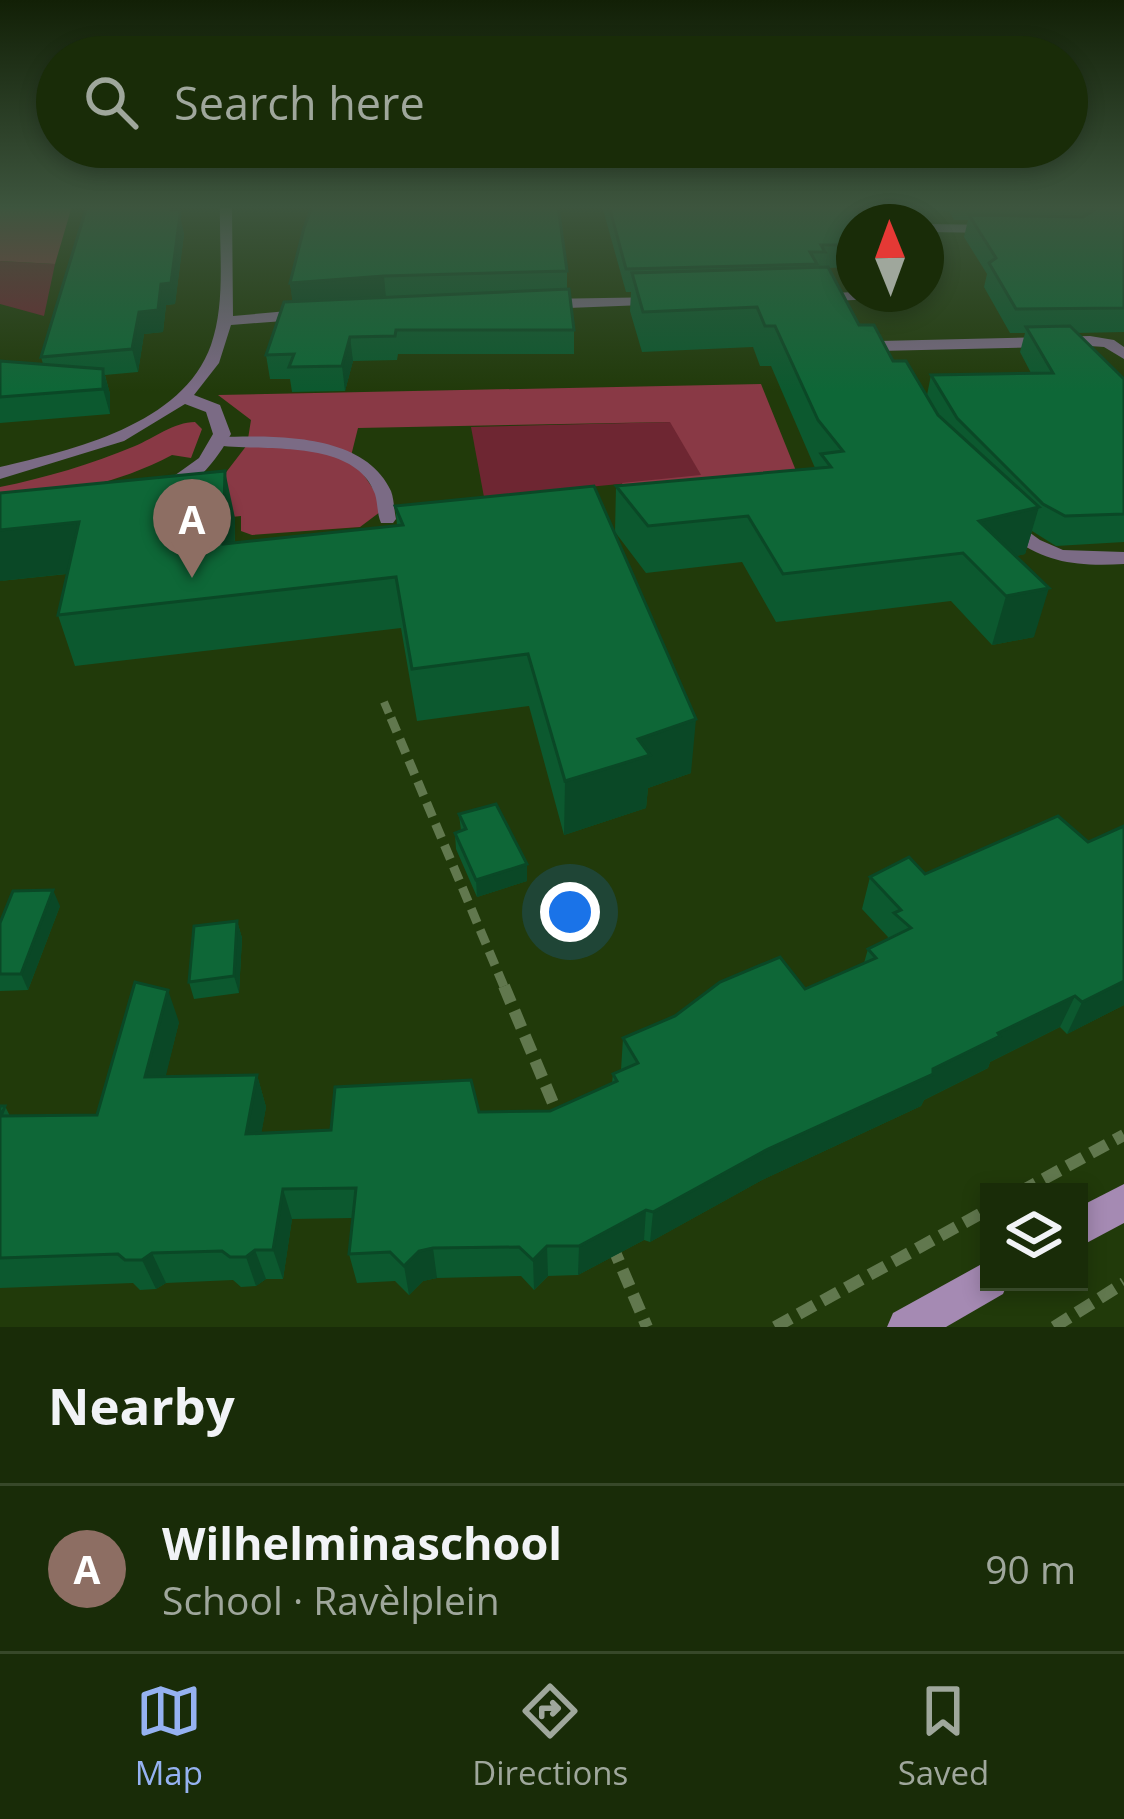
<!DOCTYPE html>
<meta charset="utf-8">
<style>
:root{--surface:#192c08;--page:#263816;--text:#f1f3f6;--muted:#9fa79c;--line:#374829;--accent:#95b2f1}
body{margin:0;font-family:"Open Sans",sans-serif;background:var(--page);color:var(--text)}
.controls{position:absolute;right:36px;bottom:36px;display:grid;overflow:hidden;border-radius:0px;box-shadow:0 6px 18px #0003}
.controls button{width:108px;height:108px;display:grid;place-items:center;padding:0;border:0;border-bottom:3px solid var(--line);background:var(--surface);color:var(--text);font:60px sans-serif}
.compass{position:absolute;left:836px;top:204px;width:108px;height:108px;border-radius:50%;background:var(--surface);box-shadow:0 6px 18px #0003;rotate:359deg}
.you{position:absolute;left:570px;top:912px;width:42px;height:42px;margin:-30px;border:9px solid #fff;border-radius:50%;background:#1a73e8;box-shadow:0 0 0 18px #1a73e833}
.badge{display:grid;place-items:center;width:78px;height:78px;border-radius:50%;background:var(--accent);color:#fff;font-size:39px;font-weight:700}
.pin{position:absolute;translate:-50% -99px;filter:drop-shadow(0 3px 6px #0008)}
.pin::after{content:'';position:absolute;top:63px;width:42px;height:36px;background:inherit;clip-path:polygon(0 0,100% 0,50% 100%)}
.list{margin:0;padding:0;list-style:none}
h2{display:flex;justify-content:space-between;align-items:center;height:156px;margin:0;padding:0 48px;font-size:51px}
h2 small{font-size:39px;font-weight:400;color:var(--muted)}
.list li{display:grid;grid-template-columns:78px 1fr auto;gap:36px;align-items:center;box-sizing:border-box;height:168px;padding:0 48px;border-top:3px solid var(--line)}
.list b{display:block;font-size:45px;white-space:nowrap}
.list p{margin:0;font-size:39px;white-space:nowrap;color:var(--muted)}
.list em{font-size:39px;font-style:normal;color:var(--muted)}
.icon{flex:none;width:66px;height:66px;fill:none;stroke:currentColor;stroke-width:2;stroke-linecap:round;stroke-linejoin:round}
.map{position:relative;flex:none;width:1124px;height:1327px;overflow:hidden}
.search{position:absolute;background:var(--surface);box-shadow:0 6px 18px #0003;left:36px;right:36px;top:36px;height:132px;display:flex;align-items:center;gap:30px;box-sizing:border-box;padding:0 42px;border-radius:66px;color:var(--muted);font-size:45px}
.sheet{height:324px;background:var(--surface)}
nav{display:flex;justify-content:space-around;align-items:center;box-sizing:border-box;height:168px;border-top:3px solid var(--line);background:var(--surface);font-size:33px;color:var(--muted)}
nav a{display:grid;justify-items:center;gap:6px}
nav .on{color:var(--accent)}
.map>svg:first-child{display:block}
.green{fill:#6e2632}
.forest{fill:#893945}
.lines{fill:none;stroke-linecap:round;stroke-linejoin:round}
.path-far2{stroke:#61784e;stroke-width:8;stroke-dasharray:12 6;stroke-linecap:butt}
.path-far1{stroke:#61784e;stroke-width:9;stroke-dasharray:15 8;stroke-linecap:butt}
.path{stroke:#61784e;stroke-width:12;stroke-dasharray:18 9;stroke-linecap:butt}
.lane{fill:#7b6b85;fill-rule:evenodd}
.street{fill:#7b6b85;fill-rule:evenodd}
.secondary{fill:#a58ab3;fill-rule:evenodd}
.wall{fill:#0c592f}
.shaded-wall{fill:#0a4826}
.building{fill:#0e6737;stroke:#0a4826;stroke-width:3}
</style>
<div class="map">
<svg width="1124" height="1327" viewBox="0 0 1124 1327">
<rect width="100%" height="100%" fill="#213a0a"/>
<g class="green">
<path d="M0,261l55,3 -11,52 -44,-12z"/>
<path d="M671,422l31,54 -218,21 -13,-70z"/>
</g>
<g class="forest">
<path d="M0,206h72l-17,58 -55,-3z"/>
<path d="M761,384l52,129 -172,16 -19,-46 79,-8 -31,-53 -312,6 -7,28 27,40 2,16 -20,15 -108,8 -11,-4v-15l-157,17 140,-58 23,-30 4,-25 -33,-25z"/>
<path d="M195,422l7,7 -11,29 -19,-3c-54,29 -112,38 -172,51v-19c45,-9 92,-23 135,-41 19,-8 39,-24 60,-24z"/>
</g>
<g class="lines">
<path class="path-far2" d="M384,702l8,19"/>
<path class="path-far1" d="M391,718l114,271"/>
<g class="path">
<path d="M504,986l54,129"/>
<path d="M1020,1192l104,-57"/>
<path d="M612,1245l35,82"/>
<path d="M775,1327l214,-118"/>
<path d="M1054,1327l70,-44"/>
</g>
<path class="lane" d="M220,437c53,-1 144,-5 171,54 3,8 3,19 5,28l-3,4h-12c-4,-9 -3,-19 -6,-29 -20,-57 -116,-42 -161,-49v-6z"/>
<g class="street">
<path d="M220,206h12l1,110 77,-7 8,5 -8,5 -79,6 -12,38 -25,32 26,10 11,29c-14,26 -42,64 -75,61l-3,-4 46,-33 14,-24 -7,-22 -21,-8 -61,37 -124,38v-12c72,-17 183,-42 211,-122 15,-43 8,-93 9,-139z"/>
<path d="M884,206h12l7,16h-12z"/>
<path d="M926,224l70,1 7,4 -7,4 -70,-1z"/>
<path d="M854,292l49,2 -7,4 -84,4 -7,-4 7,-4z"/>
<path d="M664,297l7,4 -2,3 -126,5 -8,-5 8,-5z"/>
<path d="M1090,336l24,4 10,7v12l-20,-12 -14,-1 -211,5 -8,-5 8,-5z"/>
<path d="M1005,515l35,25 23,10 61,2v12c-51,3 -88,-2 -126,-39l-3,-4z"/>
</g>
<g class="secondary">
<path d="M1124,1184v39l-45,24v-40z"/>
<path d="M989,1260v22h19l-5,12 -57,33h-59l6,-14z"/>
</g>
</g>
<g class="wall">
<path d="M87,206h89l8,28 -9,70 -9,1 -3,27 -19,2 -6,38 -33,3 5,19v20l-110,9v-62l43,3 -2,-7z"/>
<path d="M602,206h251l1,61 -26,1 31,57 68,70 4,-20 100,-2 -11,-21 5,-19h-15l-26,-46 3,-13 -23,-37 4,-17h-14l-5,-9 -23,-3 -2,-2h200v126l-47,1 47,46v163l-68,4 -24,-15 -7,23 -9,2 18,81 -42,8 -41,-44 -175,21 -34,-60 -96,11 -31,-41 1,-46 199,-18 -44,-102h-11l-7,-19 -111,5 -12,-41 1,-19h-5z"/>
<path d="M304,228l263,43v19l7,40v24h-176l-1,6 -44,1 -8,30 -53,1 -2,-13h-20l-4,-24 27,-53 -3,-19z"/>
<path d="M395,506l296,267 -43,15 -2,20 -82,27 -35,-129 -112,15 -16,-93 -326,38 -17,-51 9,-41 -67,7 235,-63v24l162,-17z"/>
<path d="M459,814l68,50v17l-50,16 -21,-48 -1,-16 6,-2z"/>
<path d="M1124,826v179l-57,29 -7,-7 -70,35 -2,6 -64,32 -3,6 -159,74 -112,62 -6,-2 -66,35 -30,1 -14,14 -13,-14 -84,2 -14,3 -14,14 -14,-14 -38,2 -8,-29 4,-36 -61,1 -9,60h-17l-10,7 -15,1 -8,-7 -67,3 -10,6 -16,1 -7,-7 -133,5v-182h5l5,10 87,-1 82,-93 -14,55 92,-2 9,32 -5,26 70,-3 148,-18 71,-1 62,-28 1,-9 8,-4 2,-32 182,-49 59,-26 4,-14 19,-10 1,-2 -26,-28 8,-32 55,-3 163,-32z"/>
<path d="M60,906l-32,84 -28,1v-68z"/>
<path d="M237,921l5,17 -3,55 -45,6 -5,-17z"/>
</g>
<g class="shaded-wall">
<path d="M180,215l4,19 -9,70 -9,1 -3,27 -19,2 -6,38 -6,-23 7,-37 22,-28z"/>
<path d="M384,276l2,22 -93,8 -3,-23z"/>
<path d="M350,337l3,24 -8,30 -3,-25z"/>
<path d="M103,369l7,25v20l-7,-25z"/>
<path d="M225,471l10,47 -1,75 -11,-49z"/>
<path d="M1039,507l-14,47 -50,12 4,-45z"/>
<path d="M79,522l14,49 -93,10v-51z"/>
<path d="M1049,588l-15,49 -42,8 14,-49z"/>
<path d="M696,719l-5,54 -43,15 -2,20 -82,27 1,-54 73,-42z"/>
<path d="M527,864v17l-50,16 -1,-17z"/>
<path d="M53,890l7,16 -32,84 -7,-16z"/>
<path d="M237,921l5,17 -3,55 -5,-17z"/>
<path d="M1124,981v24l-57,29 15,-32z"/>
<path d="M168,990l11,32 -21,86 -13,-31z"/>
<path d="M1075,996l-15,31 -70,35 -2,6 -64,32 -3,6 -159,74 -112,62 3,-30 115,-63 165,-80 65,-36z"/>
<path d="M257,1075l9,32 -10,58 -10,-31z"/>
<path d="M283,1189l9,30 -9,60 -10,-29z"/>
<path d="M646,1210l-2,30 -66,35 1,-29z"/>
<path d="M547,1246l1,30 -14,14 -1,-30z"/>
<path d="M433,1248l4,30 -14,3 -14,14 -5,-29 15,-15z"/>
<path d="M255,1250l11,29 -10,7 -10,-29z"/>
<path d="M152,1253l14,30 -10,6 -14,-29z"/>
</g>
<g class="building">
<path d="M87,206h84v4l8,-1 1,6 -9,68 -10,1 -3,26 -19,2 -7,37 -91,8z"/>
<path d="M312,206h246l9,65 -183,5 -94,7 14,-55z"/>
<path d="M609,206h244l12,16h-11v23h-33l4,7h-15l7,12 -191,5z"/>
<path d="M1093,206h31v102l-108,1 -27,-46 7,-5 -27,-43 114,2 11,-7z"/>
<path d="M828,267l31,58h15l19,36h13l32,54 101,92 -60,14 70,67 -43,8 -43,-43 -180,21 -35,-58 -100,10 -32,-40 215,-19 -10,-13 22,-3 -25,-31 -43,-94h-10l-8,-19 -114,5 -11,-39z"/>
<path d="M569,289l5,41h-178l-1,6 -45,1 -8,29 -53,1 5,-13 -28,1 18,-53z"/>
<path d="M1070,326l54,53v135l-59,2 -22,-12 -86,-86 -26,-43 122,-2 -27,-46z"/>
<path d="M0,361l103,8v20l-103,8z"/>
<path d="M225,471l-2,73 180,-19 -8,-19 199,-20 102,233 -58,20 12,16 -85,26 -37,-127 -116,15 -16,-92 -338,38 21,-93 -79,8v-37z"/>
<path d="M496,804l31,60 -51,16 -21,-47 11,-4 -7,-15z"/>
<path d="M1058,816l30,26 36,-16v155l-42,21 -7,-6 -77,37 2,3 -67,33v5l-165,75 -115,63 -7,-2 -67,36h-32l-14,14 -14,-13 -86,1 -14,3 -15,15 -14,-14 -41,2 7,-66 -73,1 -10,61h-18l-9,7h-16l-8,-6 -70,2 -10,7h-17l-7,-6 -118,4v-152h5l-4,10 96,-1 38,-133 33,8 -23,87 112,-2 -11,59 85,-4 4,-43 136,-7 8,32 71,-1 67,-30 -4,-7 25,-11 -15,-25 52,-22 45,-34 60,-25 25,32 71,-31 -8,-9 43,-21 -17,-15 7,-3 -31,-33 39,-20 16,17z"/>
<path d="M53,890l-32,84h-21v-51l13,-32z"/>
<path d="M237,921l-3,55 -45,6 5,-56z"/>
</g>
<linearGradient id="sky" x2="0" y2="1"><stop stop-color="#122006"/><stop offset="0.53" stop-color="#3d553e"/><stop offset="1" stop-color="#3d553e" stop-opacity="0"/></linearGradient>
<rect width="1124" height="391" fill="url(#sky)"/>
</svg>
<div class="controls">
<button><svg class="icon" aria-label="layers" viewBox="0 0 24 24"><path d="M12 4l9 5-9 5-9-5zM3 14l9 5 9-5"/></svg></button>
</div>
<svg class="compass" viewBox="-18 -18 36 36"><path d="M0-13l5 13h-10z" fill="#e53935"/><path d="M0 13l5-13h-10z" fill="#9fa79c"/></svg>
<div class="you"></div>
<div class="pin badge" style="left:192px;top:578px;background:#8d6e63">A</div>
<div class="search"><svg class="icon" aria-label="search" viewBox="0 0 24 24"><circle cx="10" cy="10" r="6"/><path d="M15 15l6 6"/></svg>Search here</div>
</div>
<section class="sheet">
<h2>Nearby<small></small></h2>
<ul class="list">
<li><span class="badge" style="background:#8d6e63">A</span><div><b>Wilhelminaschool</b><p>School · Ravèlplein</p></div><em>90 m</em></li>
</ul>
</section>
<nav>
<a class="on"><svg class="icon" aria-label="map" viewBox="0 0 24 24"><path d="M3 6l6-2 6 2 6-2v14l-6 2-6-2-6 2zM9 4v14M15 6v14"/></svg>Map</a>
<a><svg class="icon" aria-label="directions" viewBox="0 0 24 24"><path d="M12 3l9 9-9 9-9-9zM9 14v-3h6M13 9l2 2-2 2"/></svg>Directions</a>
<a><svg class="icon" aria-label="saved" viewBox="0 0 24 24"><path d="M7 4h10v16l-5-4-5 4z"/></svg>Saved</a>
</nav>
